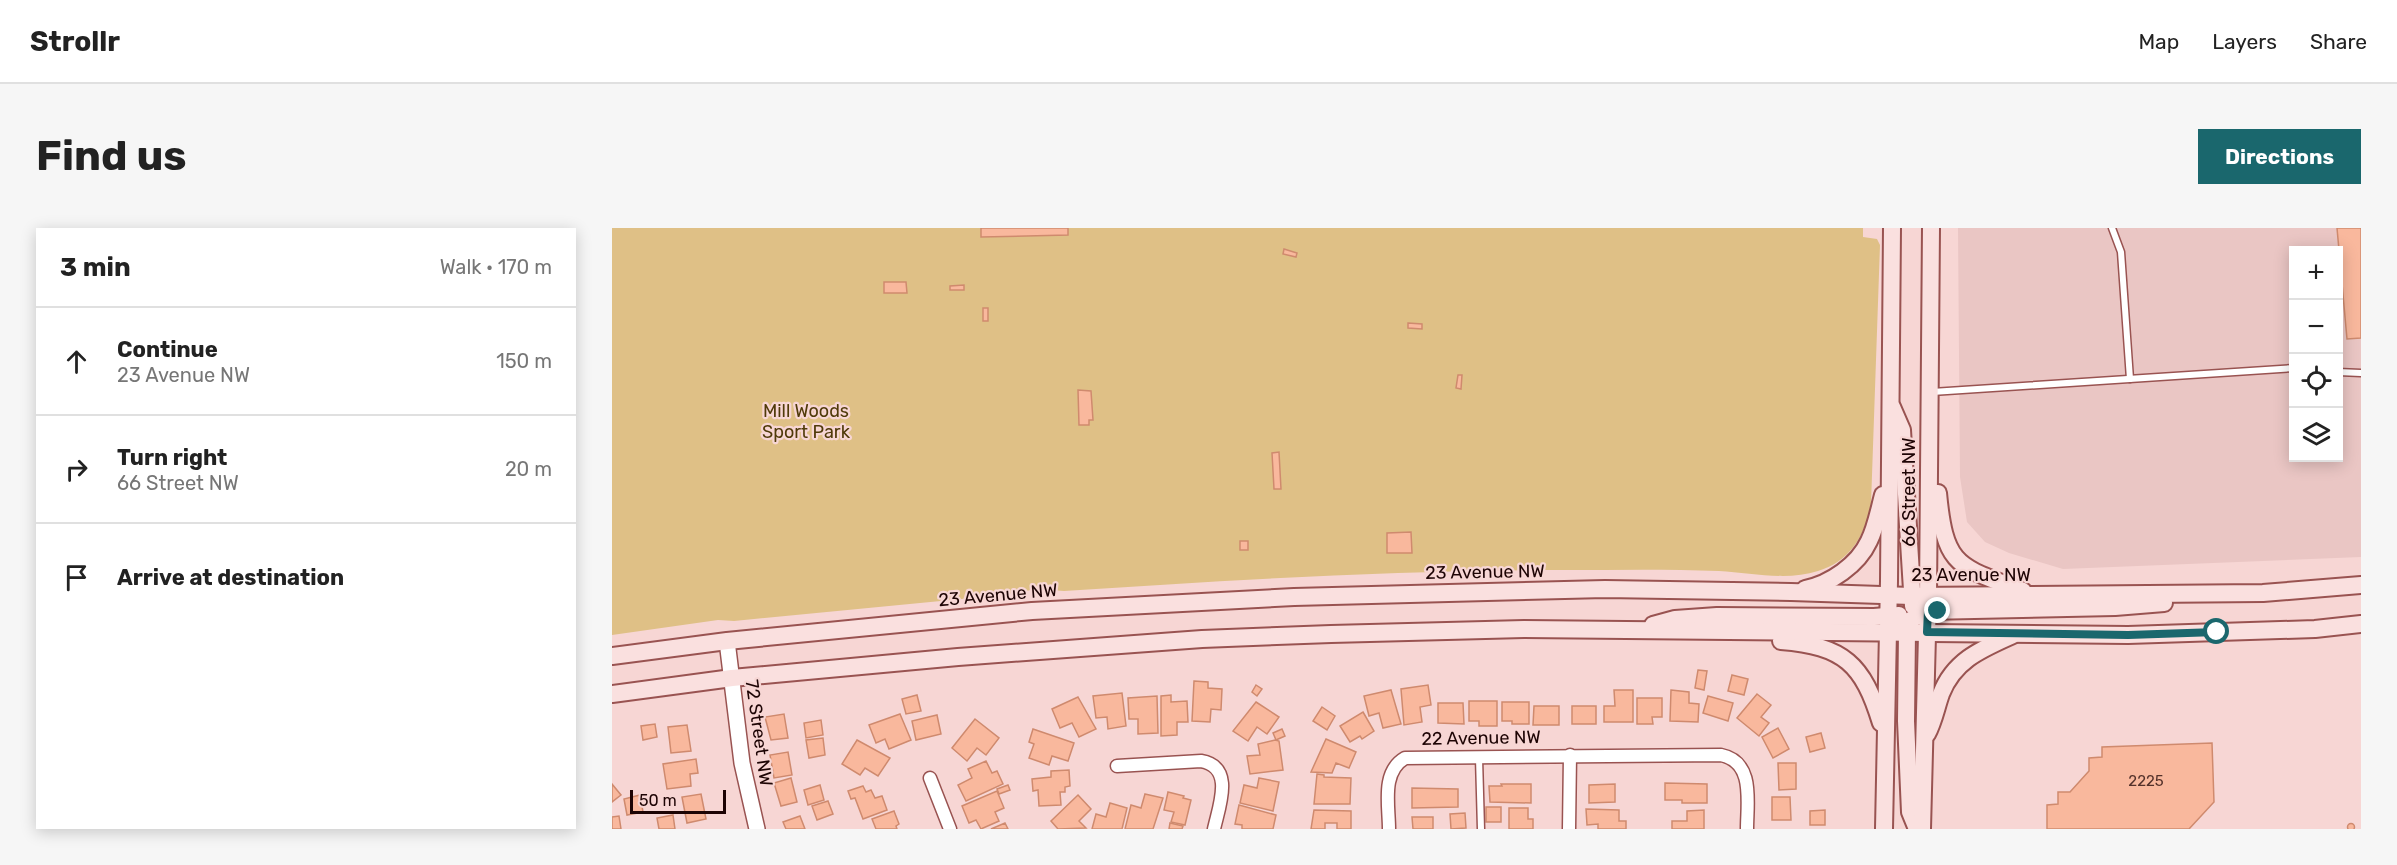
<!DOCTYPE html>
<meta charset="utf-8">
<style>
:root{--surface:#fff;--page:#f6f6f6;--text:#222;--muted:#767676;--line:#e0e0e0;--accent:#1a676d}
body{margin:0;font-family:Rubik,sans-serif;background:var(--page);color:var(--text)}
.controls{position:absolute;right:18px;top:18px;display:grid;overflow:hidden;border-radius:0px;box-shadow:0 3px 15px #0003}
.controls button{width:54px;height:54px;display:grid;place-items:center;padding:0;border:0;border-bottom:2px solid var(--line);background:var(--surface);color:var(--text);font:30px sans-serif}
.scale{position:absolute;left:18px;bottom:15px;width:96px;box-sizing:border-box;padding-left:6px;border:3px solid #1d0404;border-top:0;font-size:16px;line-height:21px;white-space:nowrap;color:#1d0404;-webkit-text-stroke:4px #f7d6d4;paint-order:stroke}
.stop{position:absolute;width:18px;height:18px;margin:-14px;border:4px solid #1a676d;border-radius:50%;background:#fff}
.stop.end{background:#1a676d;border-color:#fff;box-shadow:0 2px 6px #0008}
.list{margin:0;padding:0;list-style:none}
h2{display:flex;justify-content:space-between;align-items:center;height:78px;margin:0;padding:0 24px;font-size:26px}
h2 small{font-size:20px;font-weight:400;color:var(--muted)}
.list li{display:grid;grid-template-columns:39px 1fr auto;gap:18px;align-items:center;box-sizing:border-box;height:108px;padding:0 24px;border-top:2px solid var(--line)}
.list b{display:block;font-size:22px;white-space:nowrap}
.list p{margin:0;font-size:20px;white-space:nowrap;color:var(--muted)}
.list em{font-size:20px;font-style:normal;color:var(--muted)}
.icon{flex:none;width:33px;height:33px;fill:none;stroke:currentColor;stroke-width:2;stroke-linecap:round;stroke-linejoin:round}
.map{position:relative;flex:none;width:1749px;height:601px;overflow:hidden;border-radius:0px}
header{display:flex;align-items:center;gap:36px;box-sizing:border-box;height:84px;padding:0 30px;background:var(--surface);border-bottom:2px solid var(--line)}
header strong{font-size:28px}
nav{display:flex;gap:33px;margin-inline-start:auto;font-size:21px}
.intro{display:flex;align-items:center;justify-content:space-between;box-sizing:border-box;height:144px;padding:0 36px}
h1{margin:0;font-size:42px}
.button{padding:15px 27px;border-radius:0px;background:var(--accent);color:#fff;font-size:21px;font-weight:700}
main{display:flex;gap:36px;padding:0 36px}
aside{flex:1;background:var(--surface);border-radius:0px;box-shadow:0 3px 15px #0003}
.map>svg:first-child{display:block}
.built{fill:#eac6c4;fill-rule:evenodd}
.green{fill:#dfc086}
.building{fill:#f9b89d;stroke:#cf8a6e;stroke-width:1.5}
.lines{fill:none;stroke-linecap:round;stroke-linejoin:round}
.service-casing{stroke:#995351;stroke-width:9}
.minor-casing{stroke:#995351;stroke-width:15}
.tertiary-casing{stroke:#995351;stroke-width:18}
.secondary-casing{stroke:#995351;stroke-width:20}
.service{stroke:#fff;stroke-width:6}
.minor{stroke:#fff;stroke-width:12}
.tertiary{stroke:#fff;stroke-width:15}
.secondary{stroke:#fae0df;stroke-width:16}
.route{stroke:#1a676d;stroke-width:8}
.labels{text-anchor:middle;stroke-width:4.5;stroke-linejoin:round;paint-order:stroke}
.number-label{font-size:15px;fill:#54312a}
.park-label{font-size:18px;fill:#503a09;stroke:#f7d6d4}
.street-label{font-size:18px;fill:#1d0404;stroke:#f7d6d4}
</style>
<header>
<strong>Strollr</strong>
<nav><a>Map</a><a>Layers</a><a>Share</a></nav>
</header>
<div class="intro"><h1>Find us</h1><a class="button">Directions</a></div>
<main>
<aside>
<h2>3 min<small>Walk · 170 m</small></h2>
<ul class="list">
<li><svg class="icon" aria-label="ahead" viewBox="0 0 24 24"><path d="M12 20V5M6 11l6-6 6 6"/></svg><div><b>Continue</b><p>23 Avenue NW</p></div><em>150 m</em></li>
<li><svg class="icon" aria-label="right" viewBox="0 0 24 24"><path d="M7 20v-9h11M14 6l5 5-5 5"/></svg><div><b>Turn right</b><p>66 Street NW</p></div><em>20 m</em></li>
<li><svg class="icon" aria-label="arrive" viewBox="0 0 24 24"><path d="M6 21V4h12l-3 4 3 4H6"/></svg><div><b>Arrive at destination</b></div></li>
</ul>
</aside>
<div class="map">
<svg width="1749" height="601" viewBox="0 0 1749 601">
<rect width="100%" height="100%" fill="#f7d6d4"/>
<path class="built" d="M1346,0h403v329l-298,12 -54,-16 -24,-11 -18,-20 -7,-45zM1682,22h44v208h-44z"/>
<path class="green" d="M0,0h1251v9l14,2 3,6 -9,259c-6,31 -20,57 -53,67 -30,10 -67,2 -99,0 -51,-2 -102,-1 -154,-1 -167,0 -334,10 -501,21l-27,-2 -34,6 -269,26 -16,-1 -106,15z"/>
<g class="building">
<path d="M369,0h87v7l-87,2z"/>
<path d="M1725,0h24v110l-14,1z"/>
<path d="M672,21l13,4 -1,4 -13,-3z"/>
<path d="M272,54h22l1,11h-23z"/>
<path d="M352,57v5h-14v-4z"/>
<rect x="371" y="80" width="5" height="13"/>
<path d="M796,95l14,1v5l-14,-1z"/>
<path d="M846,147h4l-1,14 -5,-1z"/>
<path d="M466,162l13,1 2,29h-4v5h-10z"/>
<path d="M667,224l2,37h-7l-2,-36z"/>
<path d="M799,304l1,21h-25v-20z"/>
<rect x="628" y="313" width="8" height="9"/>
<path d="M1086,442l9,1 -3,19 -9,-2z"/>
<path d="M1120,447l16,4 -4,16 -16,-4z"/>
<path d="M582,453l14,1v6l14,1 -1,21 -10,-1 -1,13 -18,-1z"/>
<path d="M644,457l6,4 -5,7 -5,-4z"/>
<path d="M816,457l3,20 -11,2 2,15 -18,3 -3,-36z"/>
<path d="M779,462l10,34 -18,4 -4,-15 -10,3 -5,-20z"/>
<path d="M1002,462h19v32h-29v-16h11z"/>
<path d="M1059,462l18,2v11l10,1 -1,18 -28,-1z"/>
<path d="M510,465l4,33 -18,3 -1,-12 -11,1 -3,-22z"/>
<path d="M1145,466l14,11 -10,12 8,6 -10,13 -22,-18z"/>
<path d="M305,467l4,16 -15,3 -4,-15z"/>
<path d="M559,467v7l16,-1 1,21h-11v13l-16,1v-40z"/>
<path d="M545,468l1,37 -20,1v-15h-9l-1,-21z"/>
<path d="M1096,468l25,7 -5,18 -25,-8z"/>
<path d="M466,469l18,32 -17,8 -7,-14 -12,5 -8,-19z"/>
<path d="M1025,470h25v19h-10l1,7h-16z"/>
<path d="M857,473h28v25h-18v-5h-10z"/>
<path d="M644,474l23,15 -12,17 -10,-7 -9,14 -15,-10z"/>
<path d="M890,474h27v22h-17v-3h-10z"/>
<path d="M826,475h25l1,21 -26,-1z"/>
<path d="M922,478h25v19h-26z"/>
<rect x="960" y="478" width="24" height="18"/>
<path d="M710,479l13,9 -8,14 -14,-9z"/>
<path d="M751,484l11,19 -12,8 -2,-3 -10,6 -10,-16z"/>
<path d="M172,486l4,24 -17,2 -6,-23z"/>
<path d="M288,486l11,26 -22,9 -4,-10 -9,4 -7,-18z"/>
<path d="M325,487l4,19 -25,6 -4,-19z"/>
<path d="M363,491l24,19 -13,17 -9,-7 -10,13 -15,-13z"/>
<path d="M209,492l2,15 -17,3 -2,-15z"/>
<path d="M43,496l2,13 -14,3 -2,-14z"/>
<path d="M75,497l4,26 -20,2 -3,-26z"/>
<path d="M1166,500l11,21 -16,9 -11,-21z"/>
<path d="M421,501l41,14 -6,18 -16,-5 -3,9 -20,-7 5,-14 -5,-2z"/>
<path d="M670,501l3,7 -9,4 -3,-7z"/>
<path d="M1209,505l4,15 -15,4 -4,-15z"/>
<path d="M211,510l2,17 -16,3 -3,-18z"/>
<path d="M714,511l30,13 -7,16 -13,-5 -4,10 -21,-1z"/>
<path d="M245,512l33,18 -12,18 -13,-8 -5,7 -18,-11z"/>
<path d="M663,512l4,1 4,29 -33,4 -3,-18 13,-1 -2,-11z"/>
<path d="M1600,515l2,59 -25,27h-142v-24l11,-1v-12h12l19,-21v-13l13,-1v-10z"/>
<path d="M176,524l4,23 -18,3 -4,-23z"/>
<path d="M84,531l2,14 -8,1 1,12 -24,3 -4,-25z"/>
<path d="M374,533l6,12 5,-2 6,13 -37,17 -8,-16 14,-7 -4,-9z"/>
<path d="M1166,535h18v26l-17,1z"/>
<path d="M457,542l1,16 -5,1v5h-5l1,13 -22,1 -1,-16 -5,1 -1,-12 19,-2v-6z"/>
<path d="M705,546l7,1v2l27,1 -1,26h-36z"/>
<path d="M179,550l6,24 -16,4 -7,-23z"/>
<path d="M647,550l20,4 -6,29 -33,-8 4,-18 13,3z"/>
<path d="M1053,555l42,1v19h-25v-3h-17z"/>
<path d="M0,556l9,11 -9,7z"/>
<path d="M889,556h30v19l-41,-1 -1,-16h13z"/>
<path d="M1003,556v18l-26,1v-18z"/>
<path d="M208,557l4,15 -16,5 -4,-15z"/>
<path d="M396,557l2,5 -11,4 -2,-5z"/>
<path d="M251,558l3,6 5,-2 4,8 7,-2 5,14 -24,9 -8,-21 -4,1 -3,-8z"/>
<path d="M800,560l46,1v18l-46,1z"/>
<path d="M385,563l7,17 -9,4 4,9 -18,8 -5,-9 -7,3 -7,-17z"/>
<path d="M556,564l16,4 -1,2 8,2 -6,25 -14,-3 3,-10 -10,-2z"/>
<path d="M89,566l5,25 -19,4 -5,-26z"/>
<path d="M533,566l18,4 -10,31h-28l6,-24 10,3z"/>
<path d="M28,567l3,17 -16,3 -3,-16z"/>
<path d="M466,567l13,14 -12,12 7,7 -28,1 -7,-8z"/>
<path d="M1160,569h18l1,23h-19z"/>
<path d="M216,573l5,13 -16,6 -5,-14z"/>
<path d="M498,575l17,5 -5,21h-30l4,-15 10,3z"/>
<path d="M627,577l37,10 -3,14h-31v-4l-7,-1z"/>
<rect x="874" y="579" width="15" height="15"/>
<path d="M897,580h19v11h5v10h-24z"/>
<path d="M974,581l33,1v11h7v8h-28v-5l-11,1z"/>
<path d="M702,582l37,1v18h-14v-6h-12v6h-14z"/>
<path d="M1092,582v19h-32v-8h15v-10z"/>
<path d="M1213,582v15h-15v-14z"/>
<path d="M282,583l5,13 -3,2 1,3h-21l-4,-10z"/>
<path d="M853,585l1,15 -15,1 -1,-15z"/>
<path d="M61,587l2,14h-16l-2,-11z"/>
<path d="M7,588l2,13h-9v-12z"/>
<path d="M188,588l5,13h-19l-3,-7z"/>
<path d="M800,589h21v12h-20z"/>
<path d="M393,595l3,6h-17z"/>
<path d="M558,595l13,3 -1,3h-13z"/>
<circle cx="1739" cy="599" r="3.5"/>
</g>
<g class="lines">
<defs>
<g id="service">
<path d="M1500,0l9,24 9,127"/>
<path d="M1726,144l23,1"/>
<path d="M1320,164l362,-24"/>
<path d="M867,530l2,71"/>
</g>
<g id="minor">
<path d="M505,538l84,-5c34,6 18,45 13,68"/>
<path d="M318,550l20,51"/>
<path d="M777,601c0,-24 -8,-57 16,-71l316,-3c34,7 26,47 26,74"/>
<path d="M957,601l1,-74"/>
</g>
<path id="tertiary" d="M115,413l15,122 15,66"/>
<g id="secondary">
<path d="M1280,179l10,23 11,176"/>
<path d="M1326,265c7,75 20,73 85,98"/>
<path d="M1193,361c25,-5 53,-24 64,-48 7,-14 10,-31 14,-46"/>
<path d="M1292,394l3,10 -1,89 4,91 7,17"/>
<path d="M1041,397l22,-6 42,-3 157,1 25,-2"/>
<path d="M1277,404l38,-21 188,-4 49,-4"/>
<path d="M1169,413c63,5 82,23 100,82"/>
<path d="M0,428l115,-15 305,-30 262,-14 311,-8 186,3 120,4 352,-3 98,-8"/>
<path d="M0,466l120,-16 226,-21 244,-18 129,-5 193,-5 604,6 187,-6 46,-5"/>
<path d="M1315,506c7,-13 9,-26 14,-40 13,-34 41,-45 72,-59"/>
<path d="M1272,601l5,-248 3,-353"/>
<path d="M1310,601l6,-233 3,-368"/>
</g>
</defs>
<use href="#service" class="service-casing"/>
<use href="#minor" class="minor-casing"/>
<use href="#tertiary" class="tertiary-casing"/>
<use href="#secondary" class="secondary-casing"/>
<use href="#service" class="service"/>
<use href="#minor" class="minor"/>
<use href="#tertiary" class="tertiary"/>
<use href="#secondary" class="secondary"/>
</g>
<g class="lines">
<path class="route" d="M1326,383h-10l-1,21 201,3 89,-3"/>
</g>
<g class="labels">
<g class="number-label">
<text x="1534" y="558">2225</text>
</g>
<g class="park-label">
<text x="194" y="189">Mill Woods<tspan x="194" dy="21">Sport Park</tspan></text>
</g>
<g class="street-label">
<text transform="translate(1297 264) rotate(-90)" y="6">66 Street NW</text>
<text transform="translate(873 344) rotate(-1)" y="6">23 Avenue NW</text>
<text x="1359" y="353">23 Avenue NW</text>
<text transform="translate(386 367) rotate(-5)" y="6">23 Avenue NW</text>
<text transform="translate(147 505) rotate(82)" y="6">72 Street NW</text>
<text transform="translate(869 510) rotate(-1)" y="6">22 Avenue NW</text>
</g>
</g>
</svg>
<div class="controls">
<button>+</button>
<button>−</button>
<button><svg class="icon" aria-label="locate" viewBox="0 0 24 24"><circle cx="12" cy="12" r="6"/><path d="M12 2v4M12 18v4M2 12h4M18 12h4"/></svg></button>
<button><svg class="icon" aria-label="layers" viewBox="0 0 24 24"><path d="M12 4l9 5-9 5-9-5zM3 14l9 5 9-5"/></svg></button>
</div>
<div class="scale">50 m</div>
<div class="stop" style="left:1605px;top:404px"></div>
<div class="stop end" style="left:1326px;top:383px"></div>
</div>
</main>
